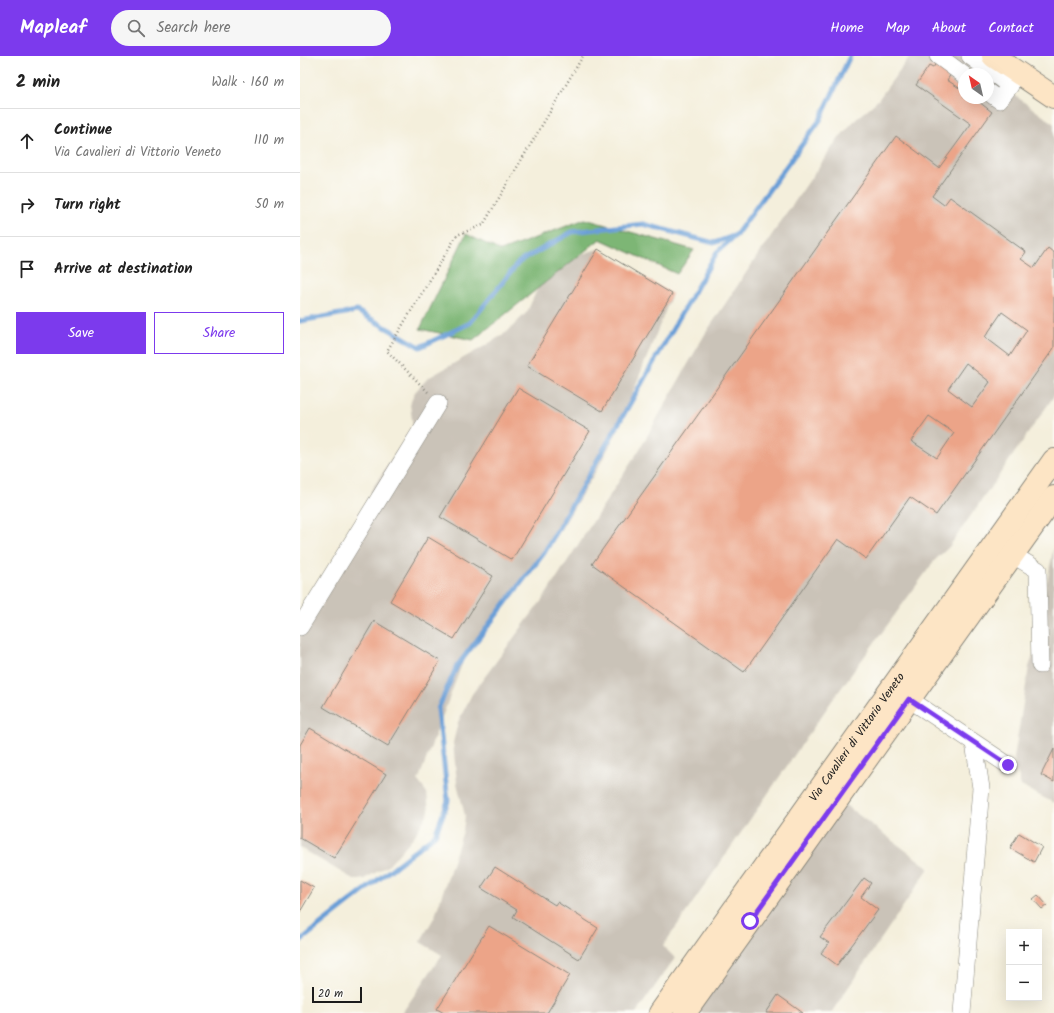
<!DOCTYPE html>
<meta charset="utf-8">
<style>
:root{--surface:#fff;--page:#f6f6f6;--text:#222;--muted:#767676;--line:#e0e0e0;--accent:#7c3aed}
body{margin:0;font-family:Kalam,sans-serif;background:var(--page);color:var(--text)}
.controls{position:absolute;right:12px;bottom:12px;display:grid;overflow:hidden;border-radius:0px;box-shadow:0 4px 16px #0002}
.controls button{width:36px;height:36px;display:grid;place-items:center;padding:0;border:0;border-bottom:1px solid var(--line);background:var(--surface);color:var(--text);font:20px sans-serif}
.compass{position:absolute;left:658px;top:12px;width:36px;height:36px;border-radius:50%;background:var(--surface);box-shadow:0 4px 16px #0002;rotate:326deg}
.scale{position:absolute;left:12px;bottom:10px;width:50px;box-sizing:border-box;padding-left:4px;border:2px solid #1c1c1c;border-top:0;font-size:11px;line-height:14px;white-space:nowrap;color:#1c1c1c;-webkit-text-stroke:3px #fdfcf7;paint-order:stroke}
.stop{position:absolute;width:12px;height:12px;margin:-9px;border:3px solid #7c3aed;border-radius:50%;background:#fff}
.stop.end{background:#7c3aed;border-color:#fff;box-shadow:0 1px 4px #0008}
.list{margin:0;padding:0;list-style:none}
h2{display:flex;justify-content:space-between;align-items:center;height:52px;margin:0;padding:0 16px;font-size:17px}
h2 small{font-size:13px;font-weight:400;color:var(--muted)}
.list li{display:grid;grid-template-columns:26px 1fr auto;gap:12px;align-items:center;box-sizing:border-box;height:64px;padding:0 16px;border-top:1px solid var(--line)}
.list b{display:block;font-size:15px;white-space:nowrap}
.list p{margin:0;font-size:13px;white-space:nowrap;color:var(--muted)}
.list em{font-size:13px;font-style:normal;color:var(--muted)}
.actions{display:flex;gap:8px;padding:12px 16px}
.actions a{flex:1;padding:9px 0;border:1px solid var(--accent);border-radius:0px;text-align:center;font-size:14px;color:var(--accent)}
.actions .main{background:var(--accent);color:#fff}
.icon{flex:none;width:22px;height:22px;fill:none;stroke:currentColor;stroke-width:2;stroke-linecap:round;stroke-linejoin:round}
.map{position:relative;flex:none;width:754px;height:957px;overflow:hidden}
header{display:flex;align-items:center;gap:24px;box-sizing:border-box;height:56px;padding:0 20px;background:var(--accent);color:#fff}
header strong{font-size:19px}
nav{display:flex;gap:22px;margin-inline-start:auto;font-size:14px}
.search{width:280px;height:36px;background:var(--page);display:flex;align-items:center;gap:10px;box-sizing:border-box;padding:0 14px;border-radius:22px;color:var(--muted);font-size:15px}
main{display:flex}
aside{flex:1;background:var(--surface)}
.map>svg:first-child{display:block}
.industrial{fill:#cac3b8}
.forest{fill:#7db674;stroke:#4c6948}
.lines{fill:none;stroke-linecap:round;stroke-linejoin:round}
.stream{stroke:#6a9fd7;stroke-width:5}
.building{fill:#eca488;fill-rule:evenodd}
.street-casing{stroke:#88867c;stroke-width:18}
.secondary-casing{stroke:#88867c;stroke-width:24}
.path{stroke:#88867c;stroke-width:2.5;stroke-dasharray:1 3;stroke-linecap:butt}
.street{stroke:#fff;stroke-width:17}
.secondary{stroke:#fde5c5;stroke-width:22}
.route{stroke:#7c3aed;stroke-width:5}
.labels{text-anchor:middle;stroke-width:3.5;stroke-linejoin:round;paint-order:stroke}
.street-label{font-size:12px;fill:#1c1c1c;stroke:#fdfcf7}
</style>
<header>
<strong>Mapleaf</strong>
<div class="search"><svg class="icon" aria-label="search" viewBox="0 0 24 24"><circle cx="10" cy="10" r="6"/><path d="M15 15l6 6"/></svg>Search here</div>
<nav><a>Home</a><a>Map</a><a>About</a><a>Contact</a></nav>
</header>
<main>
<aside>
<h2>2 min<small>Walk · 160 m</small></h2>
<ul class="list">
<li><svg class="icon" aria-label="ahead" viewBox="0 0 24 24"><path d="M12 20V5M6 11l6-6 6 6"/></svg><div><b>Continue</b><p>Via Cavalieri di Vittorio Veneto</p></div><em>110 m</em></li>
<li><svg class="icon" aria-label="right" viewBox="0 0 24 24"><path d="M7 20v-9h11M14 6l5 5-5 5"/></svg><div><b>Turn right</b></div><em>50 m</em></li>
<li><svg class="icon" aria-label="arrive" viewBox="0 0 24 24"><path d="M6 21V4h12l-3 4 3 4H6"/></svg><div><b>Arrive at destination</b></div></li>
</ul>
<div class="actions"><a class="main">Save</a><a>Share</a></div>
</aside>
<div class="map">
<svg width="754" height="957" viewBox="0 0 754 957">
<rect width="100%" height="100%" fill="#fdfcf7"/>
<filter id="ink" filterUnits="userSpaceOnUse"><feTurbulence type="fractalNoise" baseFrequency=".025" numOctaves="2"/><feDisplacementMap in="SourceGraphic" scale="8" xChannelSelector="R" yChannelSelector="G"/><feConvolveMatrix kernelMatrix="1 2 1 2 8 2 1 2 1" color-interpolation-filters="sRGB"/></filter>
<filter id="wash" filterUnits="userSpaceOnUse"><feTurbulence type="fractalNoise" baseFrequency=".012" numOctaves="4" result="noise"/><feDisplacementMap in="SourceGraphic" scale="16" xChannelSelector="R" yChannelSelector="G"/><feGaussianBlur stdDeviation="0.9" result="paint"/><feColorMatrix in="noise" values="0 0 0 0 0 0 0 0 0 0 0 0 0 0 0 0 0 1.4 0 .05"/><feComposite in="paint" operator="in"/></filter>
<g filter="url(#wash)">
<rect width="100%" height="100%" fill="#f4efdc"/>
<g class="industrial">
<path d="M610,0h52l23,18h-21v24h24v-22l66,48v272l-105,151 -14,13 -104,142 -168,244 12,12 -39,55h-234l40,-58 -22,-13 15,-26 28,-85 2,-15 -8,-33 -4,-40 5,-21 14,-28 73,-98 96,-149 64,-113 55,-82 78,-113 15,-17 25,-22z"/>
<path d="M298,193l74,45 -55,138 -18,34 -42,70 -32,45 -61,78 -46,122 9,12 2,18 -14,24 -26,30 -25,14h-11l-53,-31v-217l82,-133 -12,-6 43,-65 -3,-23 5,-12 13,-14 55,-31 24,-15 20,-20 9,-20 11,-18 25,-17z"/>
<path d="M754,489v258l-33,-17 -7,-28 15,-91 5,-14z"/>
<path d="M544,748l85,64 -98,145h-138z"/>
</g>
<path class="forest" d="M285,163l109,31 -17,24 -77,-35 -127,101 -53,-11 46,-95 35,17z"/>
<g class="lines">
<g class="stream">
<path d="M0,265l57,-10 63,36 50,-24 49,-61 53,-30 71,-8 71,19 22,-8 84,-115 30,-64"/>
<path d="M0,885l135,-106 13,-34 -10,-92 19,-43 87,-113 173,-301 19,-17"/>
</g>
</g>
<g id="blocks">
<g class="building">
<path d="M636,7l15,11 -4,6 17,11v7h10l18,14 -60,84 12,9 6,-8 76,55 -5,7 13,9 14,-20 6,5v95l-118,167 -26,-18 -44,62 -28,-20 -94,133 -152,-108 304,-428 43,32 32,-44 -55,-39 13,-19 4,2zM702,256l25,18 -17,26 -25,-19zM666,307l24,19 -18,25 -24,-18zM629,360l25,17 -17,25 -26,-17z"/>
<path d="M298,193l74,45 -70,117 -75,-45z"/>
<path d="M218,332l72,43 -78,129 -72,-43z"/>
<path d="M128,481l65,39 -39,63 -64,-38z"/>
<path d="M74,565l66,40 -52,85 -65,-39z"/>
<path d="M10,672l76,46 -52,84 -34,-20v-93z"/>
<path d="M754,693v33l-13,-7z"/>
<path d="M719,777l23,14 -8,15 -24,-14z"/>
<path d="M195,811l60,38 2,-3 41,26 -19,31 -66,-42 4,-7 -36,-22z"/>
<path d="M564,822l7,5 -10,14 17,13 -41,55 -16,-12 8,-10 -9,-6z"/>
<path d="M0,824l14,8 -14,24z"/>
<path d="M738,839l9,10 -5,4 -9,-10z"/>
<path d="M189,870l81,49 -23,38h-103l-7,-4z"/>
<path d="M478,939l25,18h-37z"/>
</g>
</g>
</g>
<g filter="url(#ink)">
<use href="#blocks" fill-opacity="0" stroke="#88867c" stroke-width="1"/>
<g class="lines">
<defs>
<g id="street">
<path d="M638,0l26,19"/>
<path d="M670,0l40,30 -11,14 -11,-8"/>
<path d="M713,499l25,15 2,95"/>
<path d="M0,571l138,-224"/>
<path d="M609,643l99,66"/>
<path d="M662,957l19,-225 -7,-45"/>
</g>
<g id="secondary">
<path d="M693,0l61,41"/>
<path id="s1" d="M360,957l394,-553"/>
<path d="M385,957l369,-516"/>
</g>
</defs>
<use href="#street" class="street-casing"/>
<use href="#secondary" class="secondary-casing"/>
<path class="path" d="M128,336l-41,-41 70,-116 26,-10 100,-169"/>
<use href="#street" class="street"/>
<use href="#secondary" class="secondary"/>
</g>
</g>
<g class="lines" filter="url(#ink)">
<path class="route" d="M450,865l159,-222 99,66"/>
</g>
<g class="labels">
<g class="street-label">
<text dy="4" stroke="none"><textPath href="#s1" startOffset="339">Via Cavalieri di Vittorio Veneto</textPath></text>
</g>
</g>
</svg>
<div class="controls">
<button>+</button>
<button>−</button>
</div>
<svg class="compass" viewBox="-18 -18 36 36"><path d="M0-13l5 13h-10z" fill="#e53935"/><path d="M0 13l5-13h-10z" fill="#767676"/></svg>
<div class="scale">20 m</div>
<div class="stop" style="left:450px;top:865px"></div>
<div class="stop end" style="left:708px;top:709px"></div>
</div>
</main>
